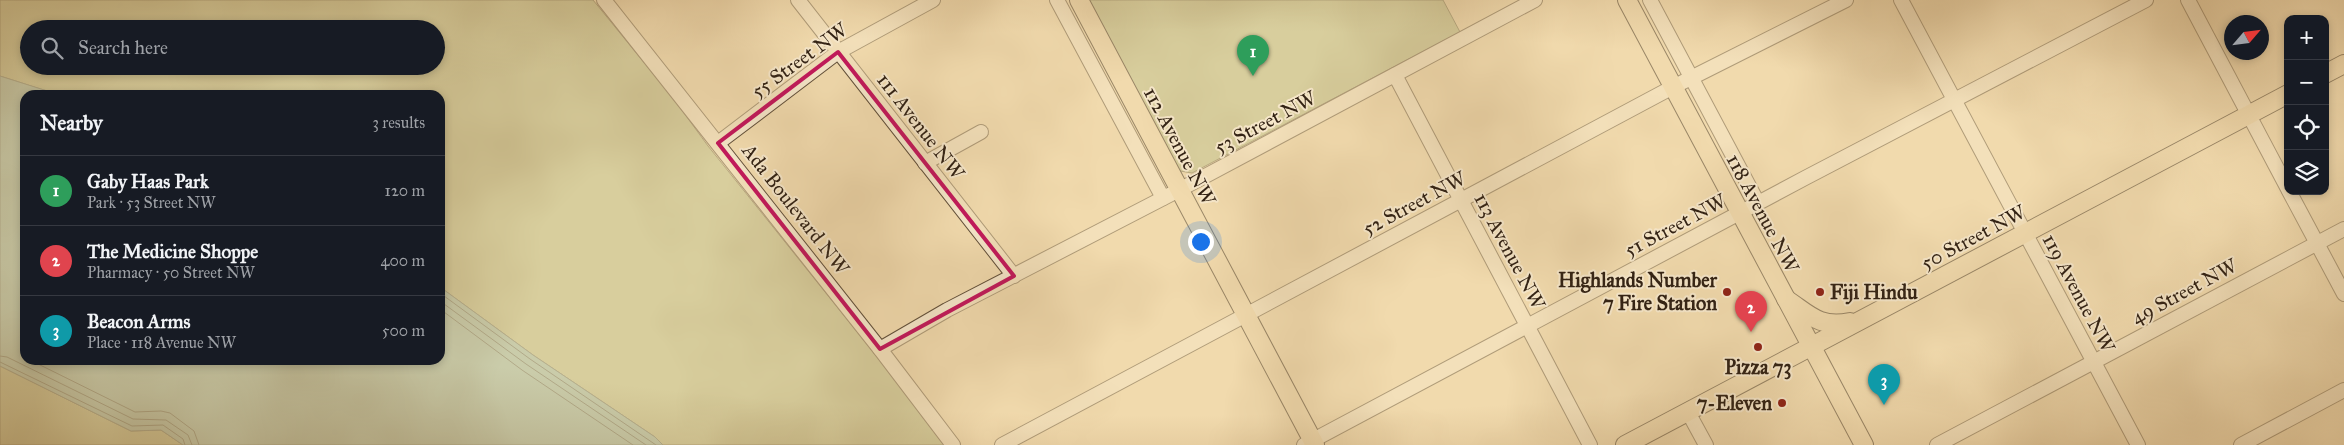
<!DOCTYPE html>
<meta charset="utf-8">
<style>
:root{--surface:#171b24;--page:#20242c;--text:#f1f3f6;--muted:#9ea1a6;--line:#363941;--accent:#d93025}
body{margin:0;font-family:"IM FELL Great Primer",serif;background:var(--page);color:var(--text)}
.controls{position:absolute;right:15px;top:15px;display:grid;overflow:hidden;border-radius:10px;box-shadow:0 2px 8px #0003}
.controls button{width:45px;height:45px;display:grid;place-items:center;padding:0;border:0;border-bottom:1px solid var(--line);background:var(--surface);color:var(--text);font:25px sans-serif}
.compass{position:absolute;left:2224px;top:15px;width:45px;height:45px;border-radius:50%;background:var(--surface);box-shadow:0 2px 8px #0003;rotate:62deg}
.you{position:absolute;left:1200px;top:241px;width:18px;height:18px;margin:-12px;border:4px solid #fff;border-radius:50%;background:#1a73e8;box-shadow:0 0 0 8px #1a73e833}
.badge{display:grid;place-items:center;width:32px;height:32px;border-radius:50%;background:var(--accent);color:#fff;font-size:16px;font-weight:700}
.pin{position:absolute;translate:-50% -41px;filter:drop-shadow(0 1px 2px #0008)}
.pin::after{content:'';position:absolute;top:26px;width:18px;height:15px;background:inherit;clip-path:polygon(0 0,100% 0,50% 100%)}
.list{margin:0;padding:0;list-style:none}
h2{display:flex;justify-content:space-between;align-items:center;height:65px;margin:0;padding:0 20px;font-size:21px}
h2 small{font-size:16px;font-weight:400;color:var(--muted)}
.list li{display:grid;grid-template-columns:32px 1fr auto;gap:15px;align-items:center;box-sizing:border-box;height:70px;padding:0 20px;border-top:1px solid var(--line)}
.list b{display:block;font-size:19px;white-space:nowrap}
.list p{margin:0;font-size:16px;white-space:nowrap;color:var(--muted)}
.list em{font-size:16px;font-style:normal;color:var(--muted)}
.icon{flex:none;width:28px;height:28px;fill:none;stroke:currentColor;stroke-width:2;stroke-linecap:round;stroke-linejoin:round}
.map{position:relative;flex:none;width:2344px;height:445px;overflow:hidden}
.search{position:absolute;background:var(--surface);box-shadow:0 2px 8px #0003;left:20px;top:20px;width:425px;height:55px;display:flex;align-items:center;gap:12px;box-sizing:border-box;padding:0 18px;border-radius:28px;color:var(--muted);font-size:19px}
.panel{position:absolute;background:var(--surface);box-shadow:0 2px 8px #0003;left:20px;top:90px;width:425px;height:275px;border-radius:15px}
.map>svg:first-child{display:block}
.green{fill:#bbbf89;stroke:#76704e;fill-rule:evenodd}
.water{fill:#9bbba6;stroke:#717e6c}
.lines{fill:none;stroke-linecap:round;stroke-linejoin:round}
.shore{stroke:#666e5d;stroke-width:1}
.minor-casing{stroke:#62503a;stroke-width:16}
.major-casing{stroke:#322214;stroke-width:20}
.minor{stroke:#f6e7ca;stroke-width:14}
.major{stroke:#f1daad;stroke-width:18}
.marked{fill:none;stroke:#c2185b;stroke-width:4;stroke-linejoin:round}
.poi-dot{fill:#8f2418;stroke:#f6e7ca;stroke-width:2}
.labels{text-anchor:middle;stroke-width:4;stroke-linejoin:round;paint-order:stroke}
.street-label{font-size:20px;fill:#322214;stroke:#f6e7ca}
.poi-label{font-size:20px;font-weight:bold;fill:#322214;stroke:#f6e7ca;text-anchor:end}
</style>
<div class="map">
<svg width="2344" height="445" viewBox="0 0 2344 445">
<rect width="100%" height="100%" fill="#f1daad"/>
<filter id="stains"><feTurbulence type="fractalNoise" baseFrequency=".004" numOctaves="4"/><feColorMatrix values="0 0 0 0 .2 0 0 0 0 .09 0 0 0 0 .02 0 0 0 .5 -.17"/></filter>
<radialGradient id="worn" r=".72"><stop offset=".6" stop-color="#630" stop-opacity="0"/><stop offset="1" stop-color="#630" stop-opacity=".3"/></radialGradient>
<g class="green">
<path d="M0,0h593l80,98 35,48 170,212 66,87h-281l-8,-8 -122,-82 -93,-68v-192h-381l-59,-19zM29,29h407v37h-407z"/>
<path d="M1089,0h354l17,32 -268,141 -12,-2z"/>
<path d="M0,366l131,65 30,-1 22,15h-183z"/>
</g>
<path class="water" d="M0,76l60,19h-35v265h415v-73l93,68 122,82 8,8h-480l-22,-15 -30,1 -131,-65z"/>
<g class="lines">
<g class="shore">
<path d="M440,293l90,66 126,86"/>
<path d="M440,301l86,63 120,81"/>
<path d="M440,309l82,61 111,75"/>
<path d="M0,356l7,1 126,62 33,1 22,15 4,10"/>
<path d="M30,360l105,52 26,-1 9,2 24,18 5,14"/>
<path d="M0,362l132,64 31,-1 20,14 2,6"/>
</g>
<defs>
<g id="minor">
<path d="M604,0l276,349 73,96"/>
<path d="M798,0l216,276"/>
<path d="M1057,0l106,198"/>
<path d="M1650,0l108,203"/>
<path d="M1901,0l237,445"/>
<path d="M2188,0l100,189"/>
<path d="M1395,75l195,370"/>
<path d="M718,143l120,-91 95,-52"/>
<path d="M925,163l56,-31"/>
<path d="M2289,191l55,103"/>
<path d="M880,349l67,-39 232,-120 356,-190"/>
<path d="M1688,412l18,33"/>
<path d="M1002,445l671,-358 173,-87"/>
<path d="M1304,445l501,-267 341,-178"/>
<path d="M1937,445l407,-216"/>
<path d="M2241,445l103,-55"/>
</g>
<g id="major">
<path d="M1079,0l236,445"/>
<path d="M1627,0l237,445"/>
<path d="M2325,74l19,-10"/>
<path d="M1786,299c24,16 33,29 64,23"/>
<path d="M1625,445l663,-351"/>
</g>
</defs>
<use href="#minor" class="minor-casing"/>
<use href="#major" class="major-casing"/>
<use href="#minor" class="minor"/>
<use href="#major" class="major"/>
</g>
<path d="M0 0H2344V445H0ZM838,52l176,224 -134,73 -162,-206z" fill="#f1daad" fill-opacity=".55" fill-rule="evenodd"/>
<path class="marked" d="M838,52l176,224 -134,73 -162,-206z"/>
<g class="poi-dot">
<circle cx="1727" cy="292" r="5"/>
<circle cx="1820" cy="292" r="5"/>
<circle cx="1758" cy="347" r="5"/>
<circle cx="1782" cy="403" r="5"/>
</g>
<g class="labels">
<g class="street-label">
<text transform="translate(799 60) rotate(-36)" y="7">55 Street NW</text>
<text transform="translate(1265 122) rotate(-28)" y="7">53 Street NW</text>
<text transform="translate(921 126) rotate(52)" y="7">111 Avenue NW</text>
<text transform="translate(1180 146) rotate(62)" y="7">112 Avenue NW</text>
<text transform="translate(1414 203) rotate(-28)" y="7">52 Street NW</text>
<text transform="translate(796 209) rotate(52)" y="7">Ada Boulevard NW</text>
<text transform="translate(1763 213) rotate(62)" y="7">118 Avenue NW</text>
<text transform="translate(1675 225) rotate(-28)" y="7">51 Street NW</text>
<text transform="translate(1973 237) rotate(-28)" y="7">50 Street NW</text>
<text transform="translate(1510 251) rotate(62)" y="7">113 Avenue NW</text>
<text transform="translate(2184 291) rotate(-28)" y="7">49 Street NW</text>
<text transform="translate(2079 293) rotate(62)" y="7">119 Avenue NW</text>
</g>
<g class="poi-label">
<text x="1717" y="287">Highlands Number<tspan x="1717" dy="23">7 Fire Station</tspan></text>
<text x="1830" y="299" text-anchor="start">Fiji Hindu</text>
<text x="1758" y="374" text-anchor="middle">Pizza 73</text>
<text x="1772" y="410">7-Eleven</text>
</g>
</g>
<rect width="100%" height="100%" filter="url(#stains)"/>
<rect width="100%" height="100%" fill="url(#worn)"/>
</svg>
<div class="controls">
<button>+</button>
<button>−</button>
<button><svg class="icon" aria-label="locate" viewBox="0 0 24 24"><circle cx="12" cy="12" r="6"/><path d="M12 2v4M12 18v4M2 12h4M18 12h4"/></svg></button>
<button><svg class="icon" aria-label="layers" viewBox="0 0 24 24"><path d="M12 4l9 5-9 5-9-5zM3 14l9 5 9-5"/></svg></button>
</div>
<svg class="compass" viewBox="-18 -18 36 36"><path d="M0-13l5 13h-10z" fill="#e53935"/><path d="M0 13l5-13h-10z" fill="#9ea1a6"/></svg>
<div class="you"></div>
<div class="pin badge" style="left:1253px;top:76px;background:#2e9e5b">1</div>
<div class="pin badge" style="left:1751px;top:332px;background:#e0444e">2</div>
<div class="pin badge" style="left:1884px;top:405px;background:#0f9aa8">3</div>
<div class="search"><svg class="icon" aria-label="search" viewBox="0 0 24 24"><circle cx="10" cy="10" r="6"/><path d="M15 15l6 6"/></svg>Search here</div>
<section class="panel">
<h2>Nearby<small>3 results</small></h2>
<ul class="list">
<li><span class="badge" style="background:#2e9e5b">1</span><div><b>Gaby Haas Park</b><p>Park · 53 Street NW</p></div><em>120 m</em></li>
<li><span class="badge" style="background:#e0444e">2</span><div><b>The Medicine Shoppe</b><p>Pharmacy · 50 Street NW</p></div><em>400 m</em></li>
<li><span class="badge" style="background:#0f9aa8">3</span><div><b>Beacon Arms</b><p>Place · 118 Avenue NW</p></div><em>500 m</em></li>
</ul>
</section>
</div>
